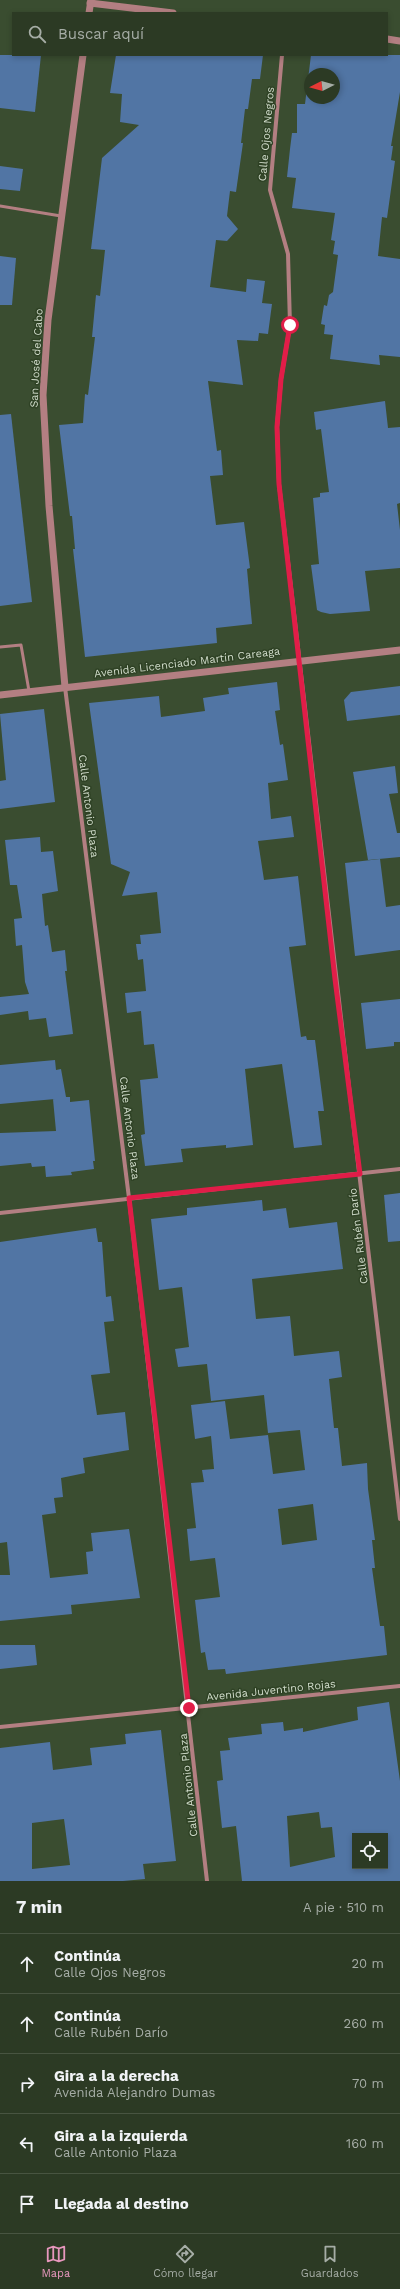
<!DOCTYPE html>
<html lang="es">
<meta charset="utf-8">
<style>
:root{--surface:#2c3a24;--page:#34412c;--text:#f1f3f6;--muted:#a6ada6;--line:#485441;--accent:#e797bd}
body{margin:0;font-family:"Work Sans",sans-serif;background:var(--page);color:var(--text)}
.controls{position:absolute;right:12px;bottom:12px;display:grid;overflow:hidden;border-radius:0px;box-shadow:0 2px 6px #0003}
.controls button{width:36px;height:36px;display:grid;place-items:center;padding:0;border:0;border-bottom:1px solid var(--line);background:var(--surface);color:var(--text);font:20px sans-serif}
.compass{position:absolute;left:304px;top:68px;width:36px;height:36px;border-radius:50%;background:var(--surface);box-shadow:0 2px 6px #0003;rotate:264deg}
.stop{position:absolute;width:12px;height:12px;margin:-9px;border:3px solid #e11d48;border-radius:50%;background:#fff}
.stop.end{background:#e11d48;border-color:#fff;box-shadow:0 1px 4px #0008}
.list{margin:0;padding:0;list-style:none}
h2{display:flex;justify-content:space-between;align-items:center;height:52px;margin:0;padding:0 16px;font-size:17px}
h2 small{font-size:13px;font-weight:400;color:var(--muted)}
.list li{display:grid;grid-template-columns:26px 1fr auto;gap:12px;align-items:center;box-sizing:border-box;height:60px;padding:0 16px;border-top:1px solid var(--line)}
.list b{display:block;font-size:15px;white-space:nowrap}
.list p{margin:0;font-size:13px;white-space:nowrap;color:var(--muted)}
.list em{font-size:13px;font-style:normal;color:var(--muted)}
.icon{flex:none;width:22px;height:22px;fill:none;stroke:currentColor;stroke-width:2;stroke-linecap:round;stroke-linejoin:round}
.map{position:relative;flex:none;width:400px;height:1881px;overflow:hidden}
.search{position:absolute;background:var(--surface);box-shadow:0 2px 6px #0003;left:12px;right:12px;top:12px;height:44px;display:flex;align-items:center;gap:10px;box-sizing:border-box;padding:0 14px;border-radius:0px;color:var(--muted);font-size:15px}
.sheet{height:352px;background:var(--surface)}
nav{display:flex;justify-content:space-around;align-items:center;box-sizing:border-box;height:56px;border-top:1px solid var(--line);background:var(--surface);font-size:11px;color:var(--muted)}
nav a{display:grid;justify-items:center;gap:2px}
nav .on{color:var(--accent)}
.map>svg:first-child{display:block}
.building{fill:#5175a4;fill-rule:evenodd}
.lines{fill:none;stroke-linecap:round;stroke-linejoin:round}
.service{stroke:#b37f82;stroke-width:3}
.minor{stroke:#b37f82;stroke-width:4}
.tertiary{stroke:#b37f82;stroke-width:7}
.route{stroke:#e11d48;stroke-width:5}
.labels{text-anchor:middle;stroke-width:3;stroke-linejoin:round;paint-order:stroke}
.street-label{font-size:11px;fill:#d0dbca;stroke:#2f4225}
</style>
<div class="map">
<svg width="400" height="1881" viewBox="0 0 400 1881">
<rect width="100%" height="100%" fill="#3a4d30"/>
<g class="building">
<path d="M0,55h41l-6,57 -35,-4z"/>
<path d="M116,55h147l-3,24h-8l-4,30h-3l-4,34h2l-7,49 -6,-1 -3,25 11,13 -11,12 -11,-1 -6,47 36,5 1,-13 18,2 -3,22 10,1 -4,30 -9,-1 -1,8 -21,-1 6,45 -35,-4 9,70 4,-1 2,25 -13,1 6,49 28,-3 6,46 -3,1 5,55 -36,4 1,15 -132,14 -12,-108h2l-3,-33h-2l-11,-91 24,-2 2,-29 3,1 7,-58h-3l4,-42 4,1 5,-46 -14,-1 11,-91 37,-33 -19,-3 2,-28 -12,-1z"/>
<path d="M311,55h89v37l-9,54h2l-2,14 4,1 -8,57 -5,-1 -4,39 22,3v98l-21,-2 1,10 -50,-6 3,-24 -9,-1 1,-9 -4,-1 3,-19 3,1 2,-11 4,-3 5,-37 -5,-1 2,-13 -4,-1 4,-27 -43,-5 4,-30 -9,-1 3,-28 2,-16h5v-29h8zM310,74h24v24h-24z"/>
<path d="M0,166l23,3 -3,22 -20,-2z"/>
<path d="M0,256l16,2 -4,47h-12z"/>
<path d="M385,401l3,27 12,-1v76l-3,1 3,26v38l-35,3 5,40 -40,3 -9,-2 -4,-2 -6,-45 8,-1 -6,-66 7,-1v-4l9,-1 -8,-63 -5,1 -2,-18z"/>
<path d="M11,414l21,188 -32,4v-191z"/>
<path d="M277,682l3,28 -5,1 5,34 3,-1 5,36 -20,3 3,36 20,-3 3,21 -36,4 6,39 34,-4 8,69 -17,2 12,90 5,-1 1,4h8l9,71h-6l4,34 -28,3 -12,-84 -37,5 8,76 -27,3v-3l-45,4 2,13 -38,4 -4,-31 4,-1 -5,-54 18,-2 -4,-34 -10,1 -3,-34 -14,2 -2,-20 21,-2 -3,-32 -5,1 -2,-16h5l-1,-9 21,-2 -4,-41 -35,4 8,-24 -19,-8 -22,-161 70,-7 2,21 44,-6 -2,-13 26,-4 -1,-6z"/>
<path d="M400,686v29l-53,6 -3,-21 7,-8z"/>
<path d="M44,709l11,93 -55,7v-28l6,-1 -6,-66z"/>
<path d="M395,766l3,27 -9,1 8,39h3v24l-32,3 -15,-88z"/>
<path d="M40,837l1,15 12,-1 5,40 -16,3 3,32 3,-1 4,27 13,-2 2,21h-2l8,63 -24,3 -3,-19 -17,2 -1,-9 -28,4v-18l29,-3 -4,-12 -3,-37 -6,1 -2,-27 8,-1 -5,-33h-7l-5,-45z"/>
<path d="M380,859l6,48 14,-2v45l-45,6 -10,-93z"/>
<path d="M400,999v43h-6v4l-28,3 -5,-46z"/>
<path d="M55,1060l1,10 5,-1 5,28h4v5l19,-2 6,61h-2l1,8 -23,3 1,3 -26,2 -1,-11 -13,1 -1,-4 -31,3v-33l56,-2 -3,-32h2l-55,5v-39z"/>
<path d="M400,1193v48l-12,1 -4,-47z"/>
<path d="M262,1200l1,11 23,-3 3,20 48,-6 6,47 -91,10 4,40 34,-3 4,40 45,-5 3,26 -13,2 5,49h4l4,38 25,-3 1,26 7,51h-3l3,28h-3l8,58h4l3,29 -161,19 -1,-5 -17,1 -3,-18 -4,1 -6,-53 25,-3 -5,-39 -25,3 -3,-32 9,-1 -5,-45 13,-1 -2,-12 12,-1 -3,-33 -16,3 -4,-34 34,-4 5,38 38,-4 5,39 32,-4 -5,-40 -32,3 -4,-38 -53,6 -4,-37 -29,3 -3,-18 14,-2 -7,-60 -23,3 -8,-71 36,-4v-7zM313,1504l4,36 -35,5 -4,-36z"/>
<path d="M96,1228l2,14h4l4,55 5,-1 3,25 -10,1 6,51 -19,2 6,40 28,-3 4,38 -46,8 2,15 -24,5 2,19 -9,1 2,15 -14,2 8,63 38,-4 -2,-22 7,-1 -2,-18 38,-4 11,69 -69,7 1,9 -72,7v-46h10l-3,-33 -7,1v-301z"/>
<path d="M0,1645h35l2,20 -37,4z"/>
<path d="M389,1702l11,79v100h-158l-6,-55 -14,2 -5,-47 6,-1 -3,-29 10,-1 -2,-12 34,-4 -1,-10 22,-2 1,9 19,-3v4l55,-12 -1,-13zM319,1812l2,16 11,-1 3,30 -45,10 -3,-51zM355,1836h30v30h-30z"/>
<path d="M161,1730l15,131 -33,3 2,15 -22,2h-123v-133l50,-6 3,28 39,-5 -2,-17 36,-4 -1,-10zM64,1819l6,46 -38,4v-46z"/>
</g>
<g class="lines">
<g class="service">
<path d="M0,206l61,10"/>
<path d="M0,647l21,-2 8,46"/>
</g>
<g class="minor">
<path d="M282,55l-12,135 18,64 2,71 -9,54 -4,48 2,57c38,345 81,690 121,1035"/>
<path d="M65,687l64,511 78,683"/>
<path d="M0,1213l400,-44"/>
<path d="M0,1727l400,-41"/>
</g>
<g class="tertiary">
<path d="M90,3l83,10"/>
<path d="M89,13l2,-13"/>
<path d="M387,39l13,2"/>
<path d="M65,687l-16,-181 -6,-111 5,-75 35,-265"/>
<path d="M0,695l400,-45"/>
</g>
</g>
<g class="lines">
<path class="route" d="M189,1708l-60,-510 231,-24 -25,-195 -56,-495 -2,-57 4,-48 9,-54"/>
</g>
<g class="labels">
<g class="street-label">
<text transform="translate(266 134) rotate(-85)" y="4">Calle Ojos Negros</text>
<text transform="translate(36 358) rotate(-87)" y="4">San José del Cabo</text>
<text transform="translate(187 662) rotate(-7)" y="4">Avenida Licenciado Martín Careaga</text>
<text transform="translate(89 806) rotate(83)" y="4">Calle Antonio Plaza</text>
<text transform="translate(130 1128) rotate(83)" y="4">Calle Antonio Plaza</text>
<text transform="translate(358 1236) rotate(-97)" y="4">Calle Rubén Darío</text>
<text transform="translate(271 1690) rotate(-6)" y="4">Avenida Juventino Rojas</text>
<text transform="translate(188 1785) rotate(-96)" y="4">Calle Antonio Plaza</text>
</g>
</g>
</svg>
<div class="controls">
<button><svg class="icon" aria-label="locate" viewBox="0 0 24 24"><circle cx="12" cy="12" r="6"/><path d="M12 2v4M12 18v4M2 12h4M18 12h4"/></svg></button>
</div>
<svg class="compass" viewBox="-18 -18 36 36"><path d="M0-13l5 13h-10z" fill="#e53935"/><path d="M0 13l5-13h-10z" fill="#a6ada6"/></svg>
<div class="stop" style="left:290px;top:325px"></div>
<div class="stop end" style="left:189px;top:1708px"></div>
<div class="search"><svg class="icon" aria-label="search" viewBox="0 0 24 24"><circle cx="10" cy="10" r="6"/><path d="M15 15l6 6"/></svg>Buscar aquí</div>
</div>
<section class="sheet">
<h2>7 min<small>A pie · 510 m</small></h2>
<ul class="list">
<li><svg class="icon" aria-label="ahead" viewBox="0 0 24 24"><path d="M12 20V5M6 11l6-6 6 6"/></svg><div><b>Continúa</b><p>Calle Ojos Negros</p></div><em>20 m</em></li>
<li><svg class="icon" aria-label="ahead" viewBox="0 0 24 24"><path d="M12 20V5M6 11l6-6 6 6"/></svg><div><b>Continúa</b><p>Calle Rubén Darío</p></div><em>260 m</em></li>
<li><svg class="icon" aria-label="right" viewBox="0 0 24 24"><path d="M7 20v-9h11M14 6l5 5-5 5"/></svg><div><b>Gira a la derecha</b><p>Avenida Alejandro Dumas</p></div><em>70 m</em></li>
<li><svg class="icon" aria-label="left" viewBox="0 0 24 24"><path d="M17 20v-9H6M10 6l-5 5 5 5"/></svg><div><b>Gira a la izquierda</b><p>Calle Antonio Plaza</p></div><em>160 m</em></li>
<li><svg class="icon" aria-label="arrive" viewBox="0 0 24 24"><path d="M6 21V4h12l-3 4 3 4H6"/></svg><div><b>Llegada al destino</b></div></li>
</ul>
</section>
<nav>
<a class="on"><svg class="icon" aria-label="map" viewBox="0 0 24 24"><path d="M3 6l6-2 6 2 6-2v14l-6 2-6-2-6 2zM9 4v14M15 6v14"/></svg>Mapa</a>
<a><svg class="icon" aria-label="directions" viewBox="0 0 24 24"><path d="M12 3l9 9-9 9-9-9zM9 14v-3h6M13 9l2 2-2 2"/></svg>Cómo llegar</a>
<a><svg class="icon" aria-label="saved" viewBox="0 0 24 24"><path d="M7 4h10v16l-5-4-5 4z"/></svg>Guardados</a>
</nav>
